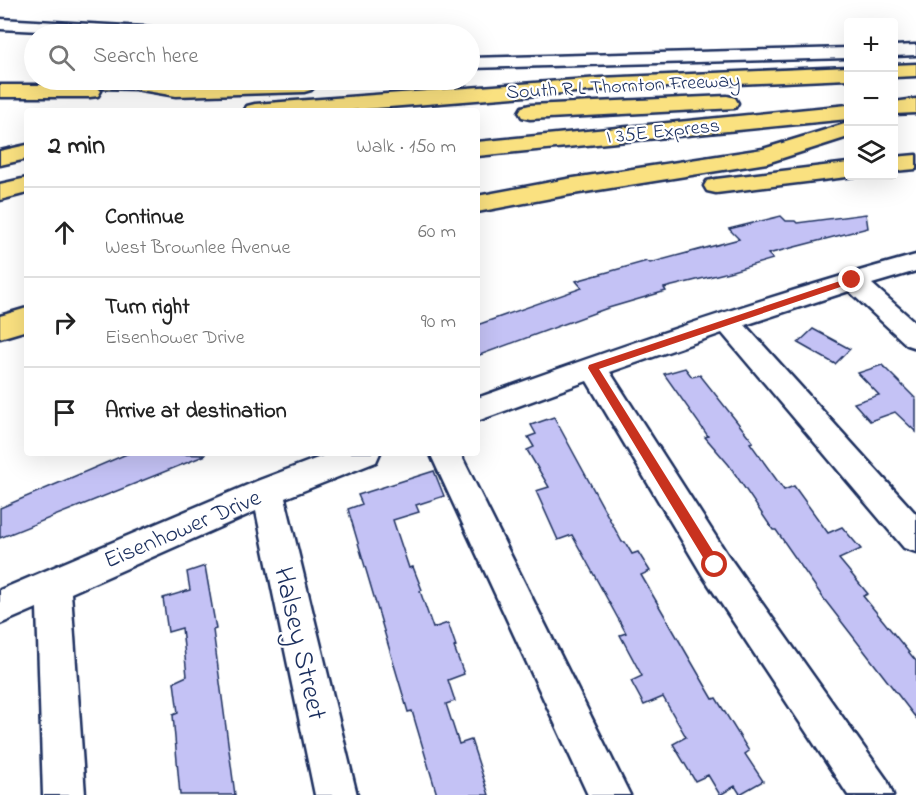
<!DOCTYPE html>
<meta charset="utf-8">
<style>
:root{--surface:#fff;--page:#f6f6f6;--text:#222;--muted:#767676;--line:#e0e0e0}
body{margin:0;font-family:"Indie Flower",sans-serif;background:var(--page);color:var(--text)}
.controls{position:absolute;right:18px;top:18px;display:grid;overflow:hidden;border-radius:6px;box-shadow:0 6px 24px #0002}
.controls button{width:54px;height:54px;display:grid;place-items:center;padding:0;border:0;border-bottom:2px solid var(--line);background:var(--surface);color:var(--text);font:30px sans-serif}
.stop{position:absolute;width:18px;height:18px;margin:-14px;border:4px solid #c8321e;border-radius:50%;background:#fff}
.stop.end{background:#c8321e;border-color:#fff;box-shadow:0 2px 6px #0008}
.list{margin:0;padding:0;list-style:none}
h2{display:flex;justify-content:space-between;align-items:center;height:78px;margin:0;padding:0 24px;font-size:26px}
h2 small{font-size:20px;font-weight:400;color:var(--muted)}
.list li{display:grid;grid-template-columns:39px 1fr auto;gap:18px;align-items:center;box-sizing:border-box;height:90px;padding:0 24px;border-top:2px solid var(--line)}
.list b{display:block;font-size:22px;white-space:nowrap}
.list p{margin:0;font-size:20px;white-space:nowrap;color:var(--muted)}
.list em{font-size:20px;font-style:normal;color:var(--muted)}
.icon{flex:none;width:33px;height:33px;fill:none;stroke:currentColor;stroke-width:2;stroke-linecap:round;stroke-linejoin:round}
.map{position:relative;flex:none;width:916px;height:795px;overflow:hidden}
.search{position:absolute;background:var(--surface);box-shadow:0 6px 24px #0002;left:24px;top:24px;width:456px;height:66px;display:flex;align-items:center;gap:15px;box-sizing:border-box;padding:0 21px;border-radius:33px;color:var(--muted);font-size:22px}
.panel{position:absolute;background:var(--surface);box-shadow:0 6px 24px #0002;left:24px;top:108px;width:456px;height:348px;border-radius:6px}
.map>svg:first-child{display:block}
.building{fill:#c4c2f5;stroke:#1b2f5e;stroke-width:1.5}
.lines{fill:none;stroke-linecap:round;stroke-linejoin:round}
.minor-casing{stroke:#1b2f5e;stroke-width:5}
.highway-casing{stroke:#1b2f5e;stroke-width:5}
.minor{fill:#fff;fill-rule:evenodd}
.highway{fill:#fae180;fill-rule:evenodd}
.route{fill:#c8321e}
.labels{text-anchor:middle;stroke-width:4.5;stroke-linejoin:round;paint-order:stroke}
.far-street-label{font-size:20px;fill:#1b2f5e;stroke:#fff}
.street-label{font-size:24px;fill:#1b2f5e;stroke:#fff}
.near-street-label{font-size:28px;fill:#1b2f5e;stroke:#fff}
</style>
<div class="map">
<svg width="916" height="795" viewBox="0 0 916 795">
<rect width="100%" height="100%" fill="#fff"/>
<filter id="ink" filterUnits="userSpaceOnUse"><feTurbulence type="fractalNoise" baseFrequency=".0167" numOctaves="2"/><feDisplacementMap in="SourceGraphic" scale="12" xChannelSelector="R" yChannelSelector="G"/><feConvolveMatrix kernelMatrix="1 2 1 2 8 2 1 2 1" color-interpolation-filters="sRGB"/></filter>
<g filter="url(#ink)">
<g class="building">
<path d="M866,214l2,14 -100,26 5,5 -44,13 -65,16 2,3 -61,18 -128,47v-31l105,-37 -6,-7 71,-20 3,2 89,-24 -10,-10 52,-13 5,5h9l2,2z"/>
<path d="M813,329l37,20 -15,15 -37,-21z"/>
<path d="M882,365l34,34v33l-21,-20 -25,9 -16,-18 25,-8 -21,-22z"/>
<path d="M685,368l7,9 8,-2 53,67 -3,1 34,47 10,-4 34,47 14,-6 19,22 -22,10 29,35 -5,2 53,65v57l-92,-119 -48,-69h-3l-44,-65 -24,-28 3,-1 -44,-62z"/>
<path d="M554,417l68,125h3l7,12 6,-2 12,19 -9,4 72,124 3,-1 33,53 -4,3 18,27 -23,13 -5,-8 -15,9 -12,-20 -13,6 -22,-37 13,-7 -23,-40 -19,8 -13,-24 11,-5 -22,-41 6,-2 -54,-98 -14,5 -22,-49 13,-4 -22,-37 7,-3 -6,-10 8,-3 -5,-9z"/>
<path d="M129,453l77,2 -206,83v-30z"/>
<path d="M434,471l10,25 -28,9 3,7 -26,8 16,48 4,-1 9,23 -2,1 13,37 15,-5 8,23 -2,1 10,27 -16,6 7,21 -9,3 13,40 12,-4 18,55h-52l-25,-84 -4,1 -60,-203 14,-5 -4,-9z"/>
<path d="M205,566l11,63 -3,1 22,165h-55l-7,-80 5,-2 -4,-31 13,-6 -5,-48 -14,4 -5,-34 27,-8 -3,-18z"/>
</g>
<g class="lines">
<defs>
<g id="minor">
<path d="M0,19l180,10 8,5h-88l-100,-5z"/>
<path d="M916,45v10l-22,1v-10z"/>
<path d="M848,48v10l-378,10v-10z"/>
<path d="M916,255v16l-44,13 44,39v25l-9,-3 -58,-54 -104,34 171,189v38l-12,-4 -182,-215 -112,39 117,182 160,226 6,15h-45l-145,-219 -116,-195 -110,40v-23c145,-52 291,-103 439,-143z"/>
<path d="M331,453h49l-4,9 -91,36 72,297h-42l-59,-284 -185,82 14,202h-42l-6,-187 -37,16v-34l257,-109z"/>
<path d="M430,453h30l170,342h-42z"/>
</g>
<g id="highway">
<path d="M916,64v12l-22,1v-12z"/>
<path d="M848,67v12l-248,11 -261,21h-95l3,-5 8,-2 345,-26z"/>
<path d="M55,80h97l24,4 128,-4 7,2 4,4 -4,4 -7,2 -128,4 -41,-7 -37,-1 3,3 -3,5 -8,1h-90v-12h58z"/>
<path d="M727,96l8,2 3,5 -3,5 -205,11 -8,-2 -3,-5 3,-5 8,-2z"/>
<path d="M916,99v14l-22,1v-12z"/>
<path d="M848,105v14l-371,37v-14z"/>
<path d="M848,123v14l-81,26 -200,32 -90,17v-16l90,-17 196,-30z"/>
<path d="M27,145v14l-27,6v-14z"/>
<path d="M916,155v14l-22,2v-14z"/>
<path d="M848,163v13h7l-139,17 -9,-2 -3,-5 3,-5 9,-2z"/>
<path d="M27,178v15l-27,7v-16z"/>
<path d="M27,308v22l-27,8v-22z"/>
</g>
</defs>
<use href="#minor" class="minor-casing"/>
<use href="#highway" class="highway-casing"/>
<use href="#minor" class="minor"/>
<use href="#highway" class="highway"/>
</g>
</g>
<path class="route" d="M852,277l5,3 -2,2 -256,87 120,192v8h-9l-122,-201 1,-3z"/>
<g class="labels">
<g class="far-street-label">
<text transform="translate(623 85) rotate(-3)" y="7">South R L Thornton Freeway</text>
<text transform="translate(663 130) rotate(-6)" y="7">I 35E Express</text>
</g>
<g class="street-label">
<text transform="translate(182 528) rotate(-23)" y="8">Eisenhower Drive</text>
</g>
<g class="near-street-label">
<text transform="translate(302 643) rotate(77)" y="10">Halsey Street</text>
</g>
</g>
</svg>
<div class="controls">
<button>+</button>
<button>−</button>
<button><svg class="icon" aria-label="layers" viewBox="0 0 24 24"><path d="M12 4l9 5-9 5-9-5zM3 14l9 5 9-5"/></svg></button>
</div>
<div class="stop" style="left:715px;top:565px"></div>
<div class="stop end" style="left:852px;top:280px"></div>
<div class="search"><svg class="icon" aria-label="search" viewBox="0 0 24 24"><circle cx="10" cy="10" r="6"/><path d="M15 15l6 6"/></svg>Search here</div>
<section class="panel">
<h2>2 min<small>Walk · 150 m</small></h2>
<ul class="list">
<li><svg class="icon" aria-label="ahead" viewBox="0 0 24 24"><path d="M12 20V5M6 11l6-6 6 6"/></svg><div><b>Continue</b><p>West Brownlee Avenue</p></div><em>60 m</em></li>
<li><svg class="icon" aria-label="right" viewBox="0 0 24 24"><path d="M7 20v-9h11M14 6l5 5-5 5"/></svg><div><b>Turn right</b><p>Eisenhower Drive</p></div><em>90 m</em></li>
<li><svg class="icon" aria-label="arrive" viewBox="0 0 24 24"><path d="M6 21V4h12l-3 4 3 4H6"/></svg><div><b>Arrive at destination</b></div></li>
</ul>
</section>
</div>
